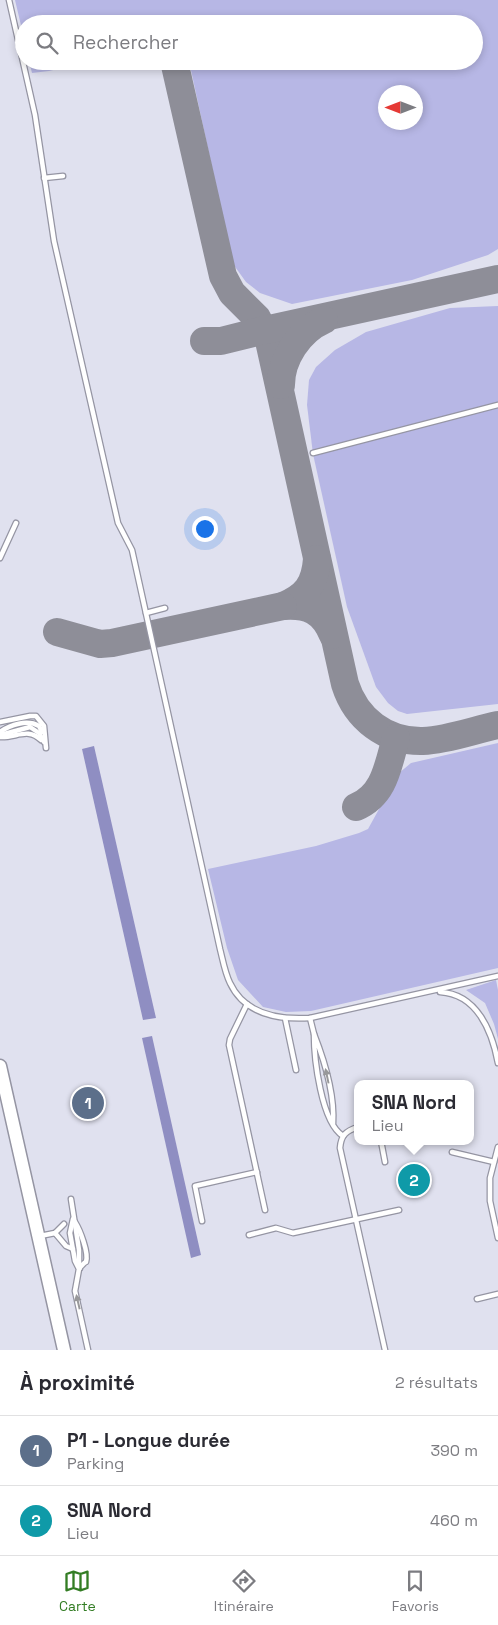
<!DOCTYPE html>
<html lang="fr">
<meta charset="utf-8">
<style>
:root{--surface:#fff;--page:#f2f2f3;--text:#2b2b33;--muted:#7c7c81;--line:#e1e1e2;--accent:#337d24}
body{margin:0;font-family:"Space Grotesk",sans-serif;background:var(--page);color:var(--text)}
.compass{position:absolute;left:378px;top:85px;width:45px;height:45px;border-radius:50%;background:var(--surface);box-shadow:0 2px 8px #0003;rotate:270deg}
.you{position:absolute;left:204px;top:528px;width:18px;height:18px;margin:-12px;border:4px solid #fff;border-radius:50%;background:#1a73e8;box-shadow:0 0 0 8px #1a73e833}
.badge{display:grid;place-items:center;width:32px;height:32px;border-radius:50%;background:var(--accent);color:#fff;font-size:16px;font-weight:700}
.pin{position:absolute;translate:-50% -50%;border:2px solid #fff;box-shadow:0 1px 5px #0006}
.popup{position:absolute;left:354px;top:1080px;width:120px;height:65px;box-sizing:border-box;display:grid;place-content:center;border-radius:10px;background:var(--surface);filter:drop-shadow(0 1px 4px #0005);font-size:16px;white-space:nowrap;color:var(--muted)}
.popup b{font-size:19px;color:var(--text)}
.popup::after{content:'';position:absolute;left:50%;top:100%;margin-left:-10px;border:10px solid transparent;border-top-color:var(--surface)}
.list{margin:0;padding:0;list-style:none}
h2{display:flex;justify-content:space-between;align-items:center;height:65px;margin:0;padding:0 20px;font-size:21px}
h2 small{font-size:16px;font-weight:400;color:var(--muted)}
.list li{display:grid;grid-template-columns:32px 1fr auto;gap:15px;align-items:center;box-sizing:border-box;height:70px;padding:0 20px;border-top:1px solid var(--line)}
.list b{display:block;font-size:19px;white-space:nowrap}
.list p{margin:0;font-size:16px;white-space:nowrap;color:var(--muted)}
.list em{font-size:16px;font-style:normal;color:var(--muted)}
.icon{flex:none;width:28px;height:28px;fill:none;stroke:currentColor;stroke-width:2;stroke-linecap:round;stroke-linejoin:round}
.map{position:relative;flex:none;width:498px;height:1350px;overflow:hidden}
.search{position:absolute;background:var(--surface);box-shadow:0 2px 8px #0003;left:15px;right:15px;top:15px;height:55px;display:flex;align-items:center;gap:12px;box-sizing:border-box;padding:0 18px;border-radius:28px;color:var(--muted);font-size:19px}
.sheet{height:205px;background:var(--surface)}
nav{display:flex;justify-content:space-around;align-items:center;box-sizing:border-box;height:70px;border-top:1px solid var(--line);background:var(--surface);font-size:14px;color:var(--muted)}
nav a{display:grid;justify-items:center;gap:2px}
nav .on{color:var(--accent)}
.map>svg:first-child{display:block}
.green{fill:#b7b7e5;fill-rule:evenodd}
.water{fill:#8f8ec2}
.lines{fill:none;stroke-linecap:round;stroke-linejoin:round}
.taxiway{stroke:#8e8e98;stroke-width:28}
.lane-casing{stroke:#9595a3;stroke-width:7}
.secondary-casing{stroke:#9595a3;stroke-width:15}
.lane{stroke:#fff;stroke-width:4.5}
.secondary{stroke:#fff;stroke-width:12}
.oneway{fill:#98989a}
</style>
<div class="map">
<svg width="498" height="1350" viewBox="0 0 498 1350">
<rect width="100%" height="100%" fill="#e0e1ef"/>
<g class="green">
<path d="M15,0h483v249l-10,6 -76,25 -120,24 -32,-11 -14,-11 -13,-18 -44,-203h285v-37h-450v14zM386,92h30v30h-30z"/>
<path d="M29,61h62l-42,10 -17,2z"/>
<path d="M498,306v398l-91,10 -9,-3 -10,-8 -12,-16 -29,-80 -34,-153 -6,-49 2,-25 7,-13 19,-17 31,-18 84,-24z"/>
<path d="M498,743v225l-187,43 -25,1 -23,-5 -25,-27 -11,-32 -19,-79 108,-23 43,-13 9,-4 31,-56 12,-10z"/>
<path d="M496,980l2,10v49l-4,-15 -9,-21 -19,-13z"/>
</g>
<g class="water">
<path d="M94,746l62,272 -13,2 -61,-271z"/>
<path d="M152,1036l49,219 -10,3 -49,-220z"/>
</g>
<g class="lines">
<g class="taxiway">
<path d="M174,61l49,215 9,17 25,25 12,23 76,343c11,35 41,58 78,57 25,-1 51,-11 75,-16"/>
<path d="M204,341h17l44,-11 233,-51"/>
<path d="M281,385c0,-26 18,-54 43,-65"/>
<path d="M317,559c-2,26 -11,37 -34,47 25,-2 40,5 50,29"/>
<path d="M57,632l43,12 12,-1 171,-37"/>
<path d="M356,807c29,-12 32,-42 40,-69"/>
</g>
<defs>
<g id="lane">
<path d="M9,0l26,115 19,126 64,282 14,27 88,399c3,12 5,24 10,34 15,32 49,37 80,35l188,-42"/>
<path d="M44,178l19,-2"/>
<path d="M313,453l185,-48"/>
<path d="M0,558l16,-35"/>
<path d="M146,613l19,-5"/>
<path d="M0,722l30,-6h6l8,10 2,22"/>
<path d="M0,732c10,-7 27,-13 39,-6l3,6"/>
<path d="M0,735l30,-8 9,6 5,9"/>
<path d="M0,737c16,1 28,-10 41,3"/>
<path d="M440,992c37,2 52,39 58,71"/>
<path d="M247,1004l-17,35 -1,6 36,165"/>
<path d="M285,1018l11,52"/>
<path d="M310,1018l4,16"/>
<path d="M358,1120v1"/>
<path d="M333,1124c2,-30 -8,-62 -19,-90 0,24 7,88 29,102"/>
<path d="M358,1127c-12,4 -17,8 -18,21l45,202"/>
<path d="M381,1141l4,21"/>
<path d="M498,1147l-8,31v23l8,37"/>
<path d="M452,1152l42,10"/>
<path d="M71,1199l8,51v17"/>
<path d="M73,1219l-3,14 5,28 4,8 -4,22 13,59"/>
<path d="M202,1221l-7,-35 62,-14"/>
<path d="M75,1222c5,8 14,31 11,40 -1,0 -6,5 -6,6"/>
<path d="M55,1233l11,13 7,3"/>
<path d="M249,1235l27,-7 17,5 106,-23"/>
<path d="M40,1236l15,-3 9,-9"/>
<path d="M477,1299l21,-5"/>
</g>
<path id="secondary" d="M0,1066l64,284"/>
</defs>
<use href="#lane" class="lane-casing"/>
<use href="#secondary" class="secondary-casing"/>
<use href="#lane" class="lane"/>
<use href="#secondary" class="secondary"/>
</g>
<defs><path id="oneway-solid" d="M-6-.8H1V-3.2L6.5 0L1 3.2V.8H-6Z" transform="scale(1.25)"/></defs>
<g class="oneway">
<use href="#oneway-solid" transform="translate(327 1076) rotate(-102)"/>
<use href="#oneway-solid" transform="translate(78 1302) rotate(-103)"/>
</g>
</svg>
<svg class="compass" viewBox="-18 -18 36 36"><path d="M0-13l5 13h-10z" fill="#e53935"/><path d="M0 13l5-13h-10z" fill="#7c7c81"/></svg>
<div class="you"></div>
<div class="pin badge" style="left:88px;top:1103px;background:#5c6f8a">1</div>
<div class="pin badge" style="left:414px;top:1180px;background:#0f9aa8">2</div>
<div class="popup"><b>SNA Nord</b>Lieu</div>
<div class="search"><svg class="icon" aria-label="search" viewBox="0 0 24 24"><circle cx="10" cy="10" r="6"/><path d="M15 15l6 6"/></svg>Rechercher</div>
</div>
<section class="sheet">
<h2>À proximité<small>2 résultats</small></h2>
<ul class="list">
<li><span class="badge" style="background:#5c6f8a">1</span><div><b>P1 - Longue durée</b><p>Parking</p></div><em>390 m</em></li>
<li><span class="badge" style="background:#0f9aa8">2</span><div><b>SNA Nord</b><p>Lieu</p></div><em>460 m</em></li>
</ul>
</section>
<nav>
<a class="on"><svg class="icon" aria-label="map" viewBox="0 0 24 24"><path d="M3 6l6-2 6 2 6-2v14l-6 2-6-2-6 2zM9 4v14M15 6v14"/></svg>Carte</a>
<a><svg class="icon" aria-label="directions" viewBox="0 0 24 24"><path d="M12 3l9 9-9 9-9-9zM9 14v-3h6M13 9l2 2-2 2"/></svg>Itinéraire</a>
<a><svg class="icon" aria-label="saved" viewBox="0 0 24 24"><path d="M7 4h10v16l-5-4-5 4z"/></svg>Favoris</a>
</nav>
